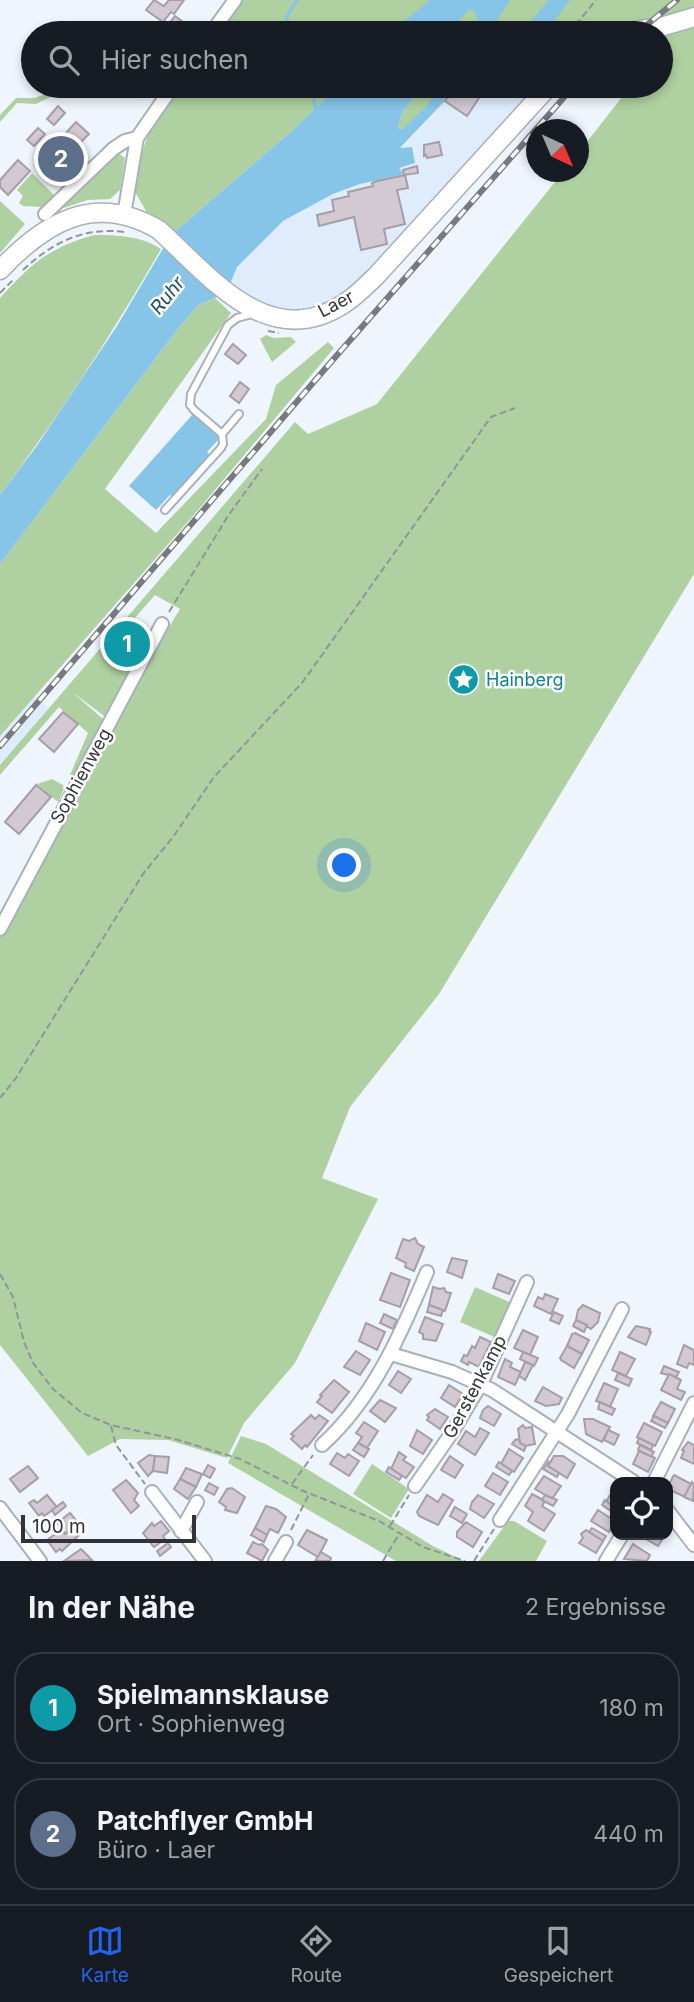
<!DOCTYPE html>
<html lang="de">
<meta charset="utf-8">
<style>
:root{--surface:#171b24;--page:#20242c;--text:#f1f3f6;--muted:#9ea1a6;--line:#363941;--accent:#2563eb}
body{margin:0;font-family:Inter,sans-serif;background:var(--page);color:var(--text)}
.controls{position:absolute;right:21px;bottom:21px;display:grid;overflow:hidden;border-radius:14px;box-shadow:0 4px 10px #0003}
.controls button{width:63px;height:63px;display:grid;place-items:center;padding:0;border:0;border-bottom:2px solid var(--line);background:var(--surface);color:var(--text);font:35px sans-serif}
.compass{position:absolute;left:526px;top:119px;width:63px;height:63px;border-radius:50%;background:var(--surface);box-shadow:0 4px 10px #0003;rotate:136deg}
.scale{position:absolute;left:21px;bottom:18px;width:175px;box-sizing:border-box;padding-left:7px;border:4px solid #303337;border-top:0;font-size:19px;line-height:24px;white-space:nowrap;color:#303337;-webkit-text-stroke:5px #fff;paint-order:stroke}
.you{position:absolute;left:345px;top:866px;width:24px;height:24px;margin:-18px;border:5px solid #fff;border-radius:50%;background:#1a73e8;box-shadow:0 0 0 10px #1a73e833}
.badge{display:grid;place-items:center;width:46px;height:46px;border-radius:50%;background:var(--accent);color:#fff;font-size:23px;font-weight:700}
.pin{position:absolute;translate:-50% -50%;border:4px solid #fff;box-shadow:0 2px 7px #0006}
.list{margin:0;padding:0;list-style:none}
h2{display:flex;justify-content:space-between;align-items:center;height:91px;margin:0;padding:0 28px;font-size:30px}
h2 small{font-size:23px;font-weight:400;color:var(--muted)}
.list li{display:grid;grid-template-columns:46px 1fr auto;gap:21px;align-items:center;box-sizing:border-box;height:112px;margin:0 14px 14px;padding:0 14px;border:2px solid var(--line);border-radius:28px}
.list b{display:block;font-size:26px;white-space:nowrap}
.list p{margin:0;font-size:23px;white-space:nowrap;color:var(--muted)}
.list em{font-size:23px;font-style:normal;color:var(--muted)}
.icon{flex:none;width:38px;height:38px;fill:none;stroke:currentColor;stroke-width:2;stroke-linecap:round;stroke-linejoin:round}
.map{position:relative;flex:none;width:694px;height:1561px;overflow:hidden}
.search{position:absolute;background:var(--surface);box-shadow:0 4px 10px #0003;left:21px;right:21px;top:21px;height:77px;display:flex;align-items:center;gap:18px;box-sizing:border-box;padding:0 24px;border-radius:38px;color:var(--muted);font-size:26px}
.sheet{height:343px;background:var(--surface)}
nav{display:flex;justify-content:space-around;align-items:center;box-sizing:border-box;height:98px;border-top:2px solid var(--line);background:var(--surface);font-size:19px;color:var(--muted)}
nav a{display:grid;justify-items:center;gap:4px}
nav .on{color:var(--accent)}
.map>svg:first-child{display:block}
.built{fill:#dfecfc}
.green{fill:#afd0a0}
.water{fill:#87c5e8}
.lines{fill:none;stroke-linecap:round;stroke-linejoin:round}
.stream{stroke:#87c5e8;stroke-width:3.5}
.building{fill:#d2c9d2;stroke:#a69ea7;stroke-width:2}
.service-casing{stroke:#a8b0b9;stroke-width:10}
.minor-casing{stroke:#a8b0b9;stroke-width:16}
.secondary-casing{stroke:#a8b0b9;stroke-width:21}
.path{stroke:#90959b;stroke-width:2;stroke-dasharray:7 3.5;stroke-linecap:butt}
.service{stroke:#fff;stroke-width:6}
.minor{stroke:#fff;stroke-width:12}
.secondary{stroke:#fff;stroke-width:18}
.rail-casing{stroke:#777b80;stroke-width:6}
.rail{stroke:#fff;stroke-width:3.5;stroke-dasharray:10;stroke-linecap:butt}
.labels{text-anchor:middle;stroke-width:5;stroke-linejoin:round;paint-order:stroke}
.street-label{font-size:18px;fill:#303337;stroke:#fff}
.culture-label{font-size:18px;fill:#0d838f;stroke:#fff;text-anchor:start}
.water-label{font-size:19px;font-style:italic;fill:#1f4f68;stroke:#fff}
</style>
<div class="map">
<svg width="694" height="1561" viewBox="0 0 694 1561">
<rect width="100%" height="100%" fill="#eff5fd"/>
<g class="built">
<path d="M455,86h86l-181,198 -31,20 -24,8 -25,-1 -27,-8 -23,-19 7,-17 46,-46 50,-27 27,-10 43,-10 -5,-6 17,-5 -15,-14 44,-47z"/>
<path d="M34,695l15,13 -49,57v-29z"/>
</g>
<g class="green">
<path d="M240,0h454v11l-34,10 -63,12h-381z"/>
<path d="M694,23v551l-255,420 -89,113 -28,71 56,21 -83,164 -51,60 -17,35 -59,-18 -48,-1 -32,17 -88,-111v-408l35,-61 92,-179 53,-88 -25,-14 -29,33 21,13 -43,75 -33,-25 32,28 -30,57 -3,-1 18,-42 -29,-26 -59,68v-10l295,-343 13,12 69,-30 186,-232h15l1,-20 43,-55 -2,-11h41v-53z"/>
<path d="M66,86h8l-38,18 -19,-1 -17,19v-7l16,-17h19z"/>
<path d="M177,86h161l-45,44 -122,105 -24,-22 -13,-23c9,-47 14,-65 43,-104z"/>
<path d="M403,86h52l-11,16 -30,31 -7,-7 -4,3 -5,-1 4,-15 13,-17z"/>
<path d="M112,154l9,1 4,3 -5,32 -10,9 -22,1 -34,11z"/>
<path d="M32,173l23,23 -12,11 -20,-1 -4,-3 4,-7 -6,-6z"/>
<path d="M0,201l25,23 -25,29z"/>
<path d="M94,235c23,0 48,1 67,14 -49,85 -102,167 -161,246v-197c31,-34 48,-50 94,-63z"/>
<path d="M215,298l16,15 -126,176 51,44 110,-114 10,-34 52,-43 6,6 -135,161 -199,227v-172l177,-234 21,-25z"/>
<path d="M266,335l8,3 17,-1 5,5 -24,20 -12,-23z"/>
<path d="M52,779l11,6 1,4 -6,13 -21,-18z"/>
<path d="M475,1287l39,17 -15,35 -39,-17z"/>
<path d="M241,1436l25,8 167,102 31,15h-68l-168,-98z"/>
<path d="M372,1464l37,25 -18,29 -38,-24z"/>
<path d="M508,1521h6l33,20 -11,20h-57z"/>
</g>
<g class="water">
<path d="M430,0h80l-21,33h-22l11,-14 -5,-9 -4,-1 -20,24h-59z"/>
<path d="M549,0h21l-25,33h-24z"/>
<path d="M338,86h65l12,10 -13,17 -4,15 5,1 23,-22 15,-21h13l-11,16 -43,46 12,-1 3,16 -16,5 5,6 -44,10 -27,10 -50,27 -46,46 -7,17 -15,14 -17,7 -21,25 -177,234v-69l36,-48 81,-121 54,-91 122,-105z"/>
<path d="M193,414l27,24 -13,14 4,4 -37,41 -4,-2 -14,15 -27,-24z"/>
</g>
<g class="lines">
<g class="stream">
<path d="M284,33l4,-19 9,-14"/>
<path d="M311,86l5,24"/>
</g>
</g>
<g class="building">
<path d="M154,0l10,6 5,-6h15l-10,14 -3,-2 -8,10 -17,-12z"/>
<path d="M175,16l16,12 -4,5h-15l-7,-4z"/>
<path d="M142,86h10l-10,11 -6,-6z"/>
<path d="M456,86h31l-20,30 -22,-15z"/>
<path d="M58,106l7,7 -11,12 -7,-6z"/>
<path d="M76,122l13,12 -25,25 -7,10 -13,-12z"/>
<path d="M38,128l7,6 -11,12 -7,-6z"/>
<path d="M439,142l3,13 -15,3 -1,-3 -2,1v-11z"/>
<path d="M18,160l12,11 -22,24 -8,-8v-7z"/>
<path d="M417,166l1,7 -14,2 -1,-5z"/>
<path d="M405,175l3,13 -11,2 8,34 -21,5 3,15 -26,6 -7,-33 -35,9 -2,-11 17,-4 -2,-11 17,-4 -1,-4 25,-6 -1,-3 5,-2z"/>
<path d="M233,344l13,11 -8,9 -13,-10z"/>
<path d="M240,382l9,7 -10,14 -9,-7z"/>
<path d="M126,631l15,9 -11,20 -19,-11z"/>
<path d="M63,712l15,12 -24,28 -15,-13z"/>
<path d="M36,785l15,12 -32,37 -14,-12z"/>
<path d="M415,1238l3,6 6,3 -10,24 -9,-4 1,-4 -10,-5 7,-19 6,2z"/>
<path d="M452,1258l15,3 -5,17 -15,-6z"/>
<path d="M391,1273l19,7 -10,27 -20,-7z"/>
<path d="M498,1274l17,7 -6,13 -16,-6z"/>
<path d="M433,1287l7,2 4,-1 2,4 5,1 -6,18 -16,-6z"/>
<path d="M545,1294l13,5 -7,15 -17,-8 4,-9 5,2z"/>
<path d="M429,1305l14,5 -2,6 -14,-4z"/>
<path d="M583,1305l17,8 -2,9 -7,7 -15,-9 2,-10z"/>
<path d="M554,1312l9,4 -4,8 -9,-4z"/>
<path d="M384,1314l13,6 -4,9 -13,-6z"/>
<path d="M425,1317l18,7 -7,17 -13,-2v-5l-4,-2z"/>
<path d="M576,1320l11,5 -3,7 -11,-6z"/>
<path d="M366,1323l19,9 -8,18 -18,-9z"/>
<path d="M636,1326l14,3 -1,2 2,1 -5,13 -18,-8z"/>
<path d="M523,1330l15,7 -8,18 -16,-7z"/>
<path d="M575,1333l14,7 -7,14 -15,-8 5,-12z"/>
<path d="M480,1337l11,5 -12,25 -10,-5 -1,3 -7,-4 3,-6 3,1 5,-10 3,2z"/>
<path d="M684,1345l10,5v15l-5,-2 -2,5 -10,-4z"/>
<path d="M567,1346l15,8 -8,14 -13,-8 -1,-2z"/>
<path d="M356,1351l14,9 -10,15 -16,-8z"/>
<path d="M523,1352l15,6 -4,8 -14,-7z"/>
<path d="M620,1352l15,7 -9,17 -14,-6z"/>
<path d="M505,1359l7,4 -2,4 11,5 -6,13 -17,-8z"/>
<path d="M525,1362l8,3 -8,15 -6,-4z"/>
<path d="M664,1366l15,6 -3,5 -15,-4z"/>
<path d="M398,1371l13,8 -10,14 -12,-8z"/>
<path d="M618,1373l14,6 -3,7 -14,-6z"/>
<path d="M669,1374l12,6 -4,9 8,3 -4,8 -20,-10z"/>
<path d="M334,1380l15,12 -17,21 -15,-11 5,-6 -2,-1z"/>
<path d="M604,1383l14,6 -8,18 -14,-6z"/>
<path d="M449,1385l14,9 -8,13 -14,-9z"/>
<path d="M543,1387l19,11 -3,6 -13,2 -11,-5z"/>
<path d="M380,1400l16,8 -11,14 -15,-11z"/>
<path d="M600,1402l15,7 -3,6 -14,-6z"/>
<path d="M661,1402l14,7 -7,14 -15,-7z"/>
<path d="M488,1406l13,8 -7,12 -14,-8 3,-8z"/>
<path d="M435,1409l13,8 -8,12 -13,-9 2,-3 -2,-2z"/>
<path d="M311,1415l4,4 4,-4 9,6 -21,26 -2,-2 -3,4 -11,-10 3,-3 -3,-2z"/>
<path d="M654,1416l14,7 -3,5 -14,-7z"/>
<path d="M584,1419h9l17,8 -8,15 -16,-8z"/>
<path d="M364,1422l14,9 -11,17 -9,-5 4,-6 -6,-4z"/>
<path d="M644,1423l18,9 -7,14 -18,-9z"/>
<path d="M523,1425l2,3 7,-1 3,17 -10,2 -5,-3 -2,-14z"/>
<path d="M480,1428l9,5 -14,22 -17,-11 8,-13 9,6z"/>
<path d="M417,1430l15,10 -9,14 -13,-8z"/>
<path d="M608,1430l11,5 -5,10 -10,-5z"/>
<path d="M639,1438l14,7 -2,5 -14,-7z"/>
<path d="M519,1439l1,4 6,3 -2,5 -12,-7 3,-4z"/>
<path d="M688,1442l6,3v19l-13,-6 3,-7 -2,-1z"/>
<path d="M358,1443l11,6 -5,8 -11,-7z"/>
<path d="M640,1445l14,7 -3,5 -13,-7z"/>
<path d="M509,1449l14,9 -9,14 -13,-8z"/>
<path d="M639,1451l16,7 -7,14 -15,-8z"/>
<path d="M399,1452l7,5 -3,3 11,7 -8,11 -15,-9z"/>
<path d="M337,1453l8,5 3,-4 11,7 -10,15 -19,-12z"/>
<path d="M149,1455l6,1 -2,15 -5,5 -10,-13z"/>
<path d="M155,1456l14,1 -2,16 -14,-2z"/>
<path d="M450,1456l13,9 -8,13 -14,-8z"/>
<path d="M554,1456h9l12,8 -8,14 -19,-12z"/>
<path d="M499,1462l13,9 -3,4 -13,-8z"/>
<path d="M548,1462v4l11,7 -2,4 -14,-8z"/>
<path d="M208,1465l7,4 -5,9 -7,-4z"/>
<path d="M28,1466l10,12 -18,14 -10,-13z"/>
<path d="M389,1467l13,9 -3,4 -13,-8z"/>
<path d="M186,1468l16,6 -6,13 -16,-8z"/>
<path d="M493,1473l15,9 -8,13 -15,-9z"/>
<path d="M674,1475l17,9 -6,13 -13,-6 -3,-7z"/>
<path d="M544,1476l17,10 -9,13 -17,-10z"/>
<path d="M180,1479l16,8 -8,12 -14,-10z"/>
<path d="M126,1480l12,13 -4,7 5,6 -8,7 -18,-23z"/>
<path d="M692,1482l2,3 -1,16 -9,-4z"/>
<path d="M209,1483l9,5 -4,7 -9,-5z"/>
<path d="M232,1488l13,9 -8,16 -12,-3 1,-3 -7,-5 8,-13z"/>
<path d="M613,1490l2,2v16l-9,-6z"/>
<path d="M443,1494l10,6 -15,25 -19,-9 -2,-4 10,-17 11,7z"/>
<path d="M532,1494l13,7 -3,5 13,8 -11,17 -16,-10 5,-9 -8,-6z"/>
<path d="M47,1495l10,12 -13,9 -2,-3 -3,3 -10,-13 5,-3 3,3z"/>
<path d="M478,1495l16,9 -10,14 -14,-9 2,-7z"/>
<path d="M545,1495l12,5 -4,6 -11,-6z"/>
<path d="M605,1500l10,8 -1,5 -12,-8z"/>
<path d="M63,1502l3,4 -11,9 -3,-5z"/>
<path d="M266,1506l10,3 10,8 -8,16 -8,-4 -3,6 -12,-7z"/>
<path d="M455,1507l12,7 -5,9 -12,-7z"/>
<path d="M598,1510l17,11 -6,11 -18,-11z"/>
<path d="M70,1513l9,11 2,-2 1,3 -17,9 -8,-11z"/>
<path d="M161,1521l8,10 -6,5 2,3 -11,8 -11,-14 9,-10 2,3z"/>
<path d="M466,1522l16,10 -9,15 -16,-10v-5z"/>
<path d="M74,1528l5,7 -17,16 -2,-2 -4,3 -9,-12 14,-10 4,4z"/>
<path d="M255,1528l12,7 -3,7 -13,-7z"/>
<path d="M592,1528l14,8 -3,5 -14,-9z"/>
<path d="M307,1530l20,10 -9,17 -20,-12z"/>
<path d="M586,1530l17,11 -7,12 -17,-10 4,-5 -2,-4z"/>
<path d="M646,1535h19l-7,11 -14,-8z"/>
<path d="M253,1542l6,3 3,-1 6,6 -6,11 -15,-8z"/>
<path d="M168,1543l3,4 -11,9 -3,-5z"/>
<path d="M633,1544l17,11 -3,6 -23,-2z"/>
<path d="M81,1549l11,11 -28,1z"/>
<path d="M321,1552l10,6 -1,3h-15z"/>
</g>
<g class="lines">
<defs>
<g id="service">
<path d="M239,414l-17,20 -28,-24 -4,-5 1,-11 37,-69 9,-7 18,-5"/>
<path d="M165,510l56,-62 2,-4 -1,-10"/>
</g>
<g id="minor">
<path d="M211,33l24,-33"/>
<path d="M45,214l68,-65 12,-8 12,-3"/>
<path d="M124,215l13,-77 36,-52"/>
<path d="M0,929l162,-305"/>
<path d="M391,1354l61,18 40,18 142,92"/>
<path d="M322,1445c51,-46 79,-111 105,-173"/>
<path d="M654,1482l40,-79"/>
<path d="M415,1486l38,-55 28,-47 46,-102"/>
<path d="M152,1492l53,69"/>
<path d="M0,1508l40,53"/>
<path d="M668,1511l26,34"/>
<path d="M500,1520l68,-106 54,-105"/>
<path d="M181,1531l16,-29"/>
<path d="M275,1561l11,-19"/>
<path d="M606,1561l16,-26"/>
</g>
<g id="secondary">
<path d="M623,33l41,-7 30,-9"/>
<path d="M0,270c45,-48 95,-78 159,-40 51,46 110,124 186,73 12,-8 22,-18 32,-28l172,-189"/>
</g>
</defs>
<use href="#service" class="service-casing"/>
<use href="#minor" class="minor-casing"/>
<use href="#secondary" class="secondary-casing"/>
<g class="path">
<path d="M569,33l27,-33"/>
<path d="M23,270c30,-28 60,-43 102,-38"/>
<path d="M0,293l14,-14"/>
<path d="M268,331l11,2"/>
<path d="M169,612l59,-96 34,-47"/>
<path d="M0,1098l16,-20 127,-204 30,-37 41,-60 88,-94 189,-266 24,-9"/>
<path d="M0,1274l13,23 11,45 9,21 20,26 29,24 29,12 64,14 65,20 61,31 78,31 44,26 42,14"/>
<path d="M111,1426l5,19 29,39"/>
<path d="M292,1484l21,-29"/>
<path d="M390,1526l19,-31"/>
<path d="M291,1530l18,-36"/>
<path d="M383,1561l16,-27"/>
<path d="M474,1561l20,-32"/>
</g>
<use href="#service" class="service"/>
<use href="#minor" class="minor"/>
<use href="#secondary" class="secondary"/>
<defs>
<g id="rail">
<path d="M637,33l40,-33"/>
<path d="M0,746l331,-384 243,-276"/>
</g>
</defs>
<use href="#rail" class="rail-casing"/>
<use href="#rail" class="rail"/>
</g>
<defs>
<symbol id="sight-disc" viewBox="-11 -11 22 22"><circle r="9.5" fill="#0f9aa8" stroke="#fff"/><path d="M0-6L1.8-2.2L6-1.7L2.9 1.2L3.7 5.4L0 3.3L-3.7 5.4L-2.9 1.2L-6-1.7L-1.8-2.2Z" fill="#fff"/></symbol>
</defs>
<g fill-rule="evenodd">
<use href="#sight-disc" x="446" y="662" width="35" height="35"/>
</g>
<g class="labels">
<g class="street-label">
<text transform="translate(336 304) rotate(-28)" y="6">Laer</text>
<text transform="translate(81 776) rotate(-61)" y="6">Sophienweg</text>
<text transform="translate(475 1387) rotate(-62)" y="6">Gerstenkamp</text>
</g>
<g class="culture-label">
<text x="486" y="686">Hainberg</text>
</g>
<g class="water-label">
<text transform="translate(167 295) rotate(-51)" y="7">Ruhr</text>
</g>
</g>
</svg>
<div class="controls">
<button><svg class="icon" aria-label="locate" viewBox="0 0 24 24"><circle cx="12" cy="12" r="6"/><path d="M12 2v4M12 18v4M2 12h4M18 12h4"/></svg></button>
</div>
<svg class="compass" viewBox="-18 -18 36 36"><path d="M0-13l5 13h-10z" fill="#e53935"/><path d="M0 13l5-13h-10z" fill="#9ea1a6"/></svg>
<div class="scale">100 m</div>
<div class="you"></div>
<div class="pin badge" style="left:127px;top:644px;background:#0f9aa8">1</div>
<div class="pin badge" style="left:61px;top:159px;background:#5c6f8a">2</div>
<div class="search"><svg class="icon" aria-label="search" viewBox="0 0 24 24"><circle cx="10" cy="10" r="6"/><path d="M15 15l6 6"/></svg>Hier suchen</div>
</div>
<section class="sheet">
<h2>In der Nähe<small>2 Ergebnisse</small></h2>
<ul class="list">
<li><span class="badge" style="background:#0f9aa8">1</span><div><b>Spielmannsklause</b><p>Ort · Sophienweg</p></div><em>180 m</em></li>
<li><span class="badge" style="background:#5c6f8a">2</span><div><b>Patchflyer GmbH</b><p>Büro · Laer</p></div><em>440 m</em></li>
</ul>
</section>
<nav>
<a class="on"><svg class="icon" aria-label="map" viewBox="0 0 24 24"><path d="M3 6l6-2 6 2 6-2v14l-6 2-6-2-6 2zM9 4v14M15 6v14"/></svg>Karte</a>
<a><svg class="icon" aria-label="directions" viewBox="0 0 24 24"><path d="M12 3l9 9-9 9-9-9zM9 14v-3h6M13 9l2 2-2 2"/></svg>Route</a>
<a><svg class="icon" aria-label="saved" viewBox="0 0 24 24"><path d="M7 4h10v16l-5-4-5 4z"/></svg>Gespeichert</a>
</nav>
